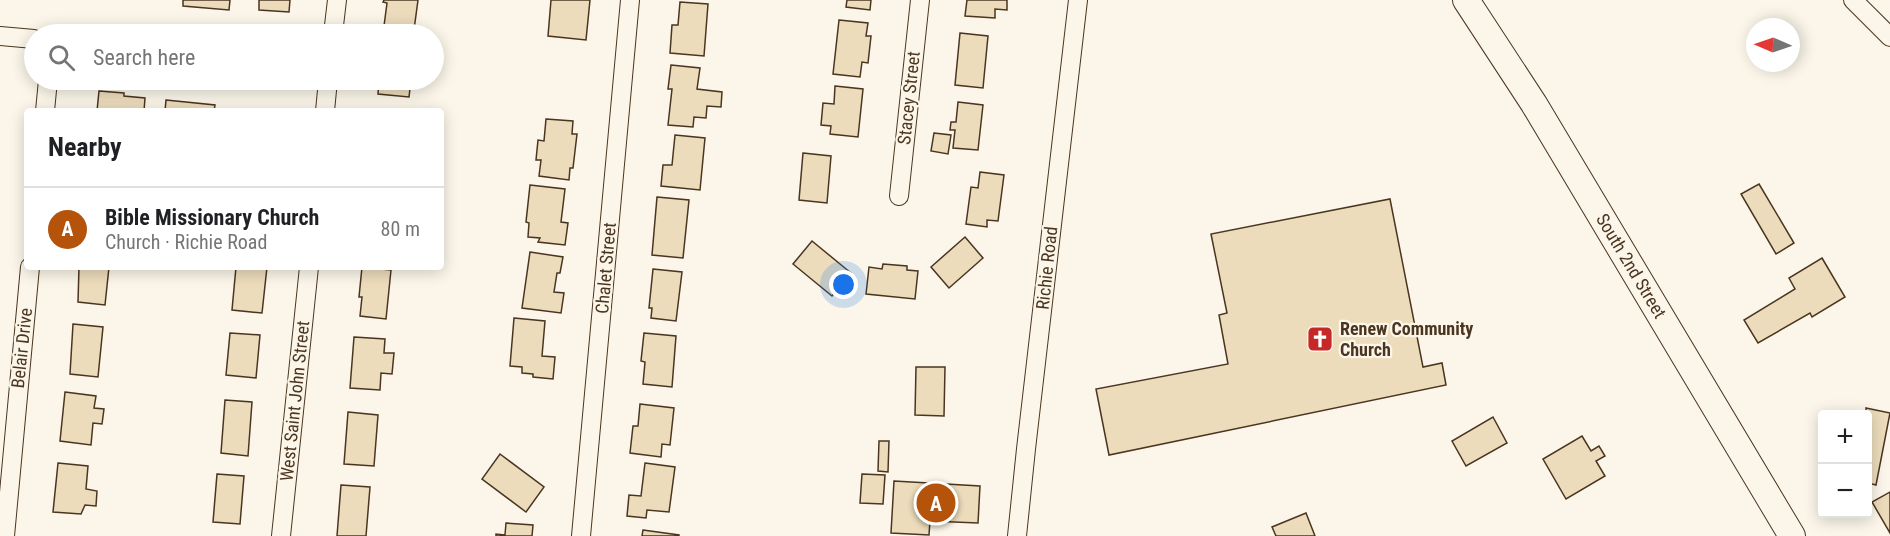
<!DOCTYPE html>
<meta charset="utf-8">
<style>
:root{--surface:#fff;--page:#f2f2f2;--text:#202124;--muted:#757577;--line:#e0e0e0;--accent:#b45309}
body{margin:0;font-family:"Roboto Condensed",sans-serif;background:var(--page);color:var(--text)}
.controls{position:absolute;right:18px;bottom:18px;display:grid;overflow:hidden;border-radius:6px;box-shadow:0 3px 15px #0003}
.controls button{width:54px;height:54px;display:grid;place-items:center;padding:0;border:0;border-bottom:2px solid var(--line);background:var(--surface);color:var(--text);font:30px sans-serif}
.compass{position:absolute;left:1746px;top:18px;width:54px;height:54px;border-radius:50%;background:var(--surface);box-shadow:0 3px 15px #0003;rotate:272deg}
.you{position:absolute;left:844px;top:285px;width:21px;height:21px;margin:-15px;border:4px solid #fff;border-radius:50%;background:#1a73e8;box-shadow:0 0 0 9px #1a73e833}
.badge{display:grid;place-items:center;width:39px;height:39px;border-radius:50%;background:var(--accent);color:#fff;font-size:20px;font-weight:700}
.pin{position:absolute;translate:-50% -50%;border:3px solid #fff;box-shadow:0 2px 6px #0006}
.list{margin:0;padding:0;list-style:none}
h2{display:flex;justify-content:space-between;align-items:center;height:78px;margin:0;padding:0 24px;font-size:26px}
h2 small{font-size:20px;font-weight:400;color:var(--muted)}
.list li{display:grid;grid-template-columns:39px 1fr auto;gap:18px;align-items:center;box-sizing:border-box;height:84px;padding:0 24px;border-top:2px solid var(--line)}
.list b{display:block;font-size:22px;white-space:nowrap}
.list p{margin:0;font-size:20px;white-space:nowrap;color:var(--muted)}
.list em{font-size:20px;font-style:normal;color:var(--muted)}
.icon{flex:none;width:33px;height:33px;fill:none;stroke:currentColor;stroke-width:2;stroke-linecap:round;stroke-linejoin:round}
.map{position:relative;flex:none;width:1890px;height:536px;overflow:hidden}
.search{position:absolute;background:var(--surface);box-shadow:0 3px 15px #0003;left:24px;top:24px;width:420px;height:66px;display:flex;align-items:center;gap:15px;box-sizing:border-box;padding:0 21px;border-radius:33px;color:var(--muted);font-size:22px}
.panel{position:absolute;background:var(--surface);box-shadow:0 3px 15px #0003;left:24px;top:108px;width:420px;height:162px;border-radius:6px}
.map>svg:first-child{display:block}
.building{fill:#ecdcbc;stroke:#4a3520;stroke-width:1.5}
.lines{fill:none;stroke-linecap:round;stroke-linejoin:round}
.minor-casing{stroke:#4a3520;stroke-width:20}
.secondary-casing{stroke:#4a3520;stroke-width:28}
.minor{stroke:#fbf6e9;stroke-width:18}
.secondary{stroke:#fbf6e9;stroke-width:26}
.labels{text-anchor:middle;stroke-width:4.5;stroke-linejoin:round;paint-order:stroke}
.street-label{font-size:18px;fill:#4a3520;stroke:#fbf6e9}
.poi-label{font-size:18px;font-weight:bold;fill:#4a3520;stroke:#fbf6e9;text-anchor:start}
</style>
<div class="map">
<svg width="1890" height="536" viewBox="0 0 1890 536">
<rect width="100%" height="100%" fill="#fbf6e9"/>
<g class="building">
<path d="M183,0h47l-1,10 -46,-4z"/>
<path d="M259,0h31l-1,12 -30,-2z"/>
<path d="M384,0h34l-4,30 -30,-4 3,-23 -4,-1z"/>
<path d="M551,0h39l-4,40 -38,-4z"/>
<path d="M847,0h24l-1,10 -24,-3z"/>
<path d="M967,0h40v10l-12,-1v9l-30,-2z"/>
<path d="M680,2l28,2 -4,52 -34,-3 2,-28h6z"/>
<path d="M839,20l29,3 -2,13h5l-3,27 -6,-1 -2,15 -27,-3z"/>
<path d="M960,33l28,3 -5,52 -28,-3z"/>
<path d="M671,65l29,3 -3,21 25,3 -1,15 -14,-1 -1,12 -12,-1 -1,10 -25,-2 4,-36h-4z"/>
<path d="M379,80h32l-2,17 -31,-3z"/>
<path d="M835,86l28,3 -5,48 -28,-3 1,-8 -10,-1 2,-22 11,1z"/>
<path d="M99,91l25,2v3l21,2 -1,13h-47z"/>
<path d="M166,100l49,5 -1,6h-49z"/>
<path d="M958,102l25,3 -5,45 -25,-2 2,-18h-5l1,-8h5z"/>
<path d="M546,119l27,2 -1,13h5l-4,34h-3l-1,12 -30,-4 2,-16h-5l2,-20 6,1z"/>
<path d="M934,133l17,2 -3,19 -17,-3z"/>
<path d="M675,135l30,3 -5,52 -39,-4 2,-21h9z"/>
<path d="M803,153l28,3 -4,47 -28,-3z"/>
<path d="M980,172l24,3 -6,46 -11,-1v7l-21,-3 5,-37 7,1z"/>
<path d="M1759,184l35,59 -18,11 -35,-60z"/>
<path d="M530,185l35,4 -4,33 7,1 -3,22 -27,-3 2,-4 -12,-1 1,-14 -3,-1z"/>
<path d="M657,197l32,3 -6,58 -31,-3z"/>
<path d="M1390,199l33,168 19,-4 4,22 -337,70 -13,-66 132,-25 -9,-49 8,-2 -16,-79z"/>
<path d="M965,237l18,21 -34,30 -18,-21z"/>
<path d="M812,241l39,32 -19,23 -39,-32z"/>
<path d="M530,252l33,5 -3,16h-3l-3,19 10,1 -3,20 -39,-5z"/>
<path d="M1822,258l23,39 -33,20 -2,-4 -52,30 -14,-23 51,-31 -6,-11z"/>
<path d="M883,264l24,2v4l11,1 -3,28 -49,-5 3,-27 13,2z"/>
<path d="M79,267h30l-4,38 -27,-3z"/>
<path d="M236,267h31l-5,46 -30,-3z"/>
<path d="M362,267l29,3 -5,49 -26,-3 2,-19h-3z"/>
<path d="M653,269l29,3 -6,49 -25,-3 1,-10h-3z"/>
<path d="M514,318l31,3 -3,35 13,1 -2,22 -20,-2v-3l-11,-1v-6l-12,-1z"/>
<path d="M73,324l30,3 -5,50 -28,-3z"/>
<path d="M230,333l30,2 -4,43 -30,-3z"/>
<path d="M644,333l32,3 -4,51 -29,-3 2,-22 -4,-1z"/>
<path d="M354,337l31,2 -1,14h10l-2,21 -11,-1 -1,17 -30,-2z"/>
<path d="M916,367h29l-1,49 -29,-1z"/>
<path d="M65,392l31,4 -2,12 10,1 -2,15 -9,-1 -2,22 -31,-4z"/>
<path d="M225,400l27,2 -4,54 -27,-3z"/>
<path d="M640,404l34,4 -4,37 -8,-1 -1,13 -31,-4 3,-27h5z"/>
<path d="M1866,408l24,5 -14,72 -8,-2z"/>
<path d="M348,412l30,3 -4,51 -30,-2z"/>
<path d="M1493,417l14,26 -41,23 -14,-25z"/>
<path d="M1582,436l9,15 8,-5 6,10 -9,5 9,15 -39,23 -23,-40z"/>
<path d="M879,441h10l-1,31 -10,-1z"/>
<path d="M500,454l44,33 -18,25 -44,-33z"/>
<path d="M58,463l30,3 -2,23 11,2 -1,15 -11,-1 -4,9 -28,-2z"/>
<path d="M645,463l30,4 -6,45 -22,-2 -1,8 -19,-2 2,-21 12,1z"/>
<path d="M217,474l27,2 -4,48 -27,-2z"/>
<path d="M862,474l23,1 -2,29 -23,-1z"/>
<path d="M894,481l86,5 -2,37 -48,-2 -1,14 -38,-2z"/>
<path d="M341,485l29,2 -4,49h-29z"/>
<path d="M1890,492v41l-18,-31z"/>
<path d="M1306,513l9,23h-39l-4,-9z"/>
<path d="M506,523l27,2 -1,11h-36v-2l9,1z"/>
<path d="M643,530l36,5v1h-37z"/>
</g>
<g class="lines">
<defs>
<g id="minor">
<path d="M1853,0l37,37"/>
<path d="M333,34l4,-34"/>
<path d="M0,36l34,3"/>
<path d="M45,111l3,-31"/>
<path d="M325,111l3,-31"/>
<path d="M899,196l21,-196"/>
<path d="M5,536l25,-269"/>
<path d="M281,536l28,-269"/>
<path d="M581,536l49,-536"/>
<path d="M1017,536l9,-87 52,-449"/>
</g>
<path id="secondary" d="M1466,0l68,104 258,432"/>
</defs>
<use href="#minor" class="minor-casing"/>
<use href="#secondary" class="secondary-casing"/>
<use href="#minor" class="minor"/>
<use href="#secondary" class="secondary"/>
</g>
<defs>
<symbol id="church-square" viewBox="-11 -11 22 22"><rect x="-9" y="-9" width="18" height="18" rx="4" fill="#c62828" stroke="#fbf6e9"/><path d="M-1.2-6h2.4v3.5h3.3v2.4h-3.3V6h-2.4V-.1h-3.3v-2.4h3.3Z" fill="#fff"/></symbol>
</defs>
<g fill-rule="evenodd">
<use href="#church-square" x="1305" y="324" width="30" height="30"/>
</g>
<g class="labels">
<g class="street-label">
<text transform="translate(909 98) rotate(-84)" y="6">Stacey Street</text>
<text transform="translate(1631 266) rotate(59)" y="6">South 2nd Street</text>
<text transform="translate(606 268) rotate(-85)" y="6">Chalet Street</text>
<text transform="translate(1047 268) rotate(-84)" y="6">Richie Road</text>
<text transform="translate(22 348) rotate(-84)" y="6">Belair Drive</text>
<text transform="translate(295 401) rotate(-84)" y="6">West Saint John Street</text>
</g>
<g class="poi-label">
<text x="1340" y="335">Renew Community<tspan x="1340" dy="21">Church</tspan></text>
</g>
</g>
</svg>
<div class="controls">
<button>+</button>
<button>−</button>
</div>
<svg class="compass" viewBox="-18 -18 36 36"><path d="M0-13l5 13h-10z" fill="#e53935"/><path d="M0 13l5-13h-10z" fill="#757577"/></svg>
<div class="you"></div>
<div class="pin badge" style="left:936px;top:503px">A</div>
<div class="search"><svg class="icon" aria-label="search" viewBox="0 0 24 24"><circle cx="10" cy="10" r="6"/><path d="M15 15l6 6"/></svg>Search here</div>
<section class="panel">
<h2>Nearby<small></small></h2>
<ul class="list">
<li><span class="badge">A</span><div><b>Bible Missionary Church</b><p>Church · Richie Road</p></div><em>80 m</em></li>
</ul>
</section>
</div>
